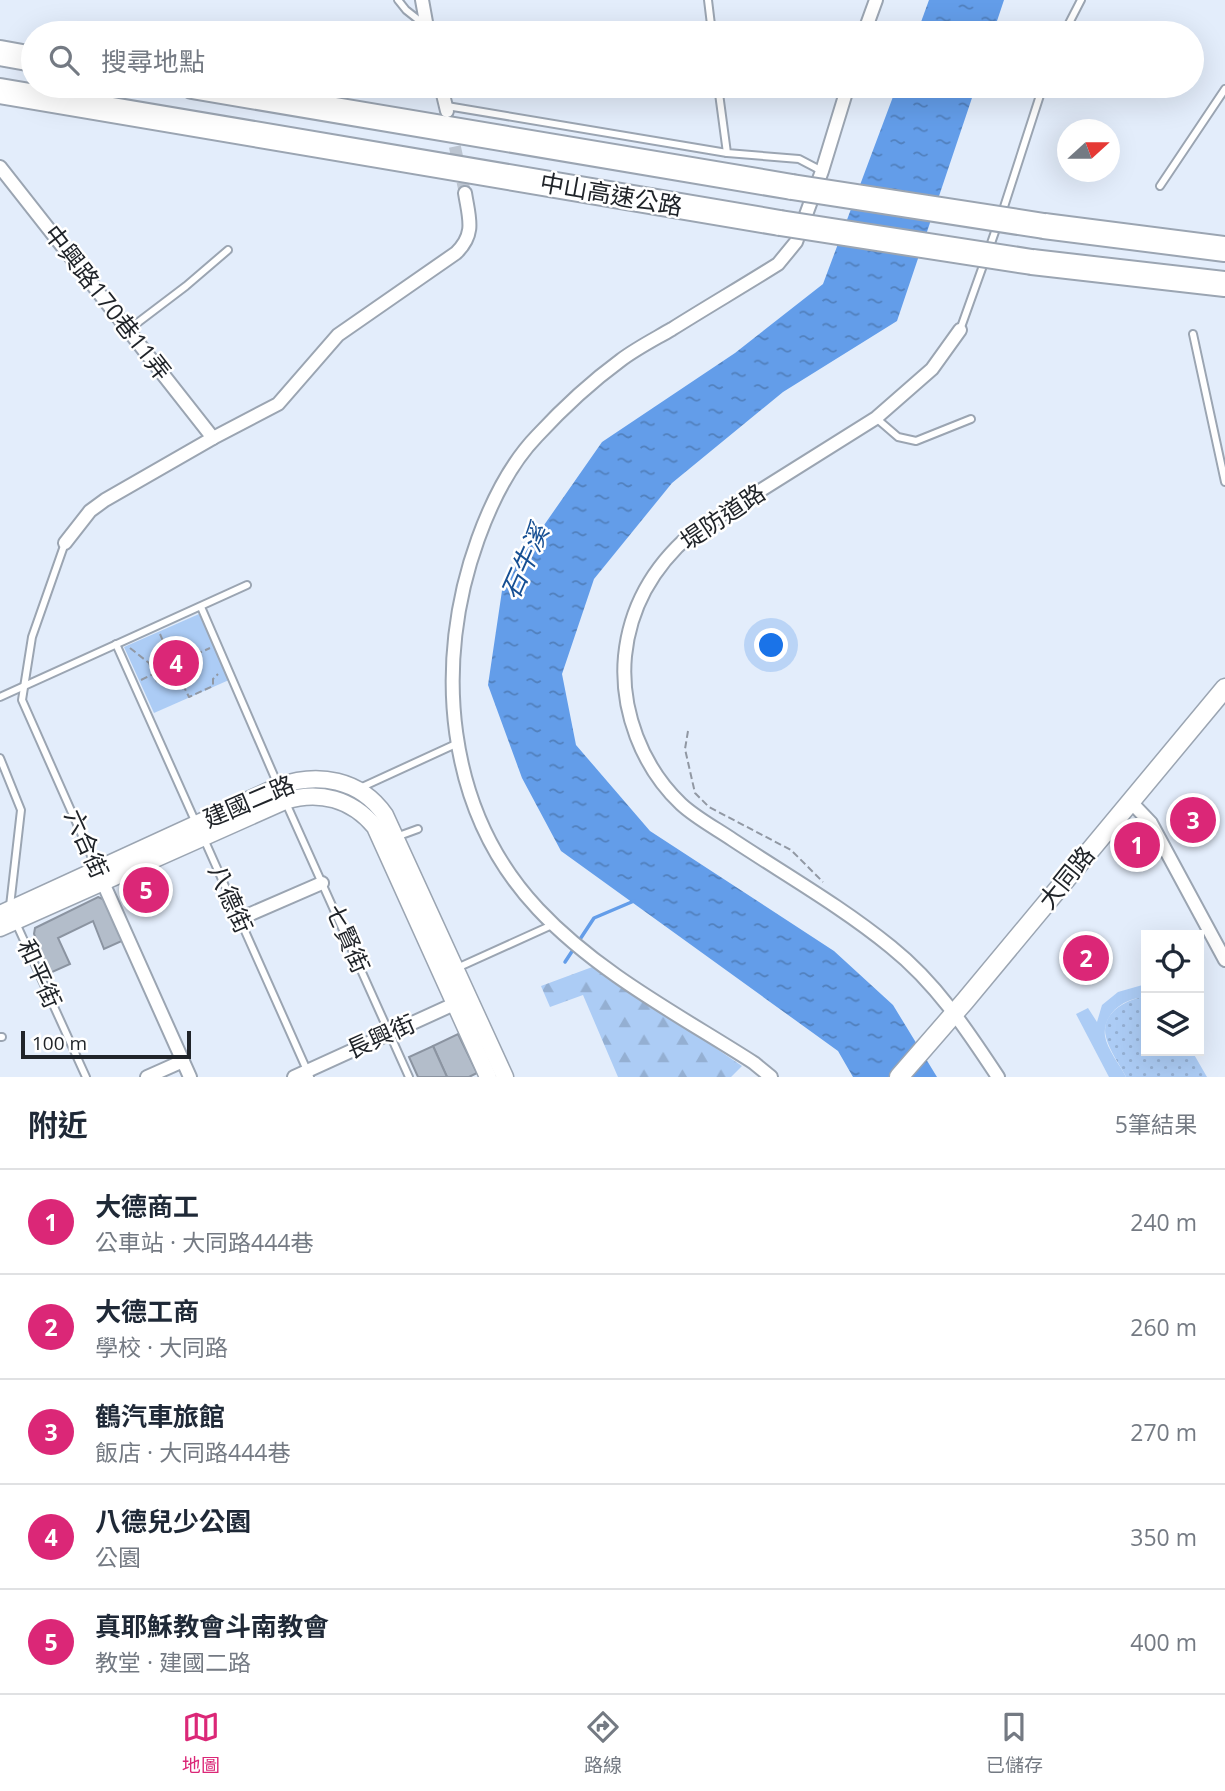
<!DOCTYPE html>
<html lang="zh-TW">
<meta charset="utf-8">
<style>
:root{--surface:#fff;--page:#f2f2f3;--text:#1f2937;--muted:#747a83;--line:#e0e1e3;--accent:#db2777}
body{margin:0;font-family:"Open Sans","Noto Sans TC",sans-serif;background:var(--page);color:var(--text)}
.controls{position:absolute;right:21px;bottom:21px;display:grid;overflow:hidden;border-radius:0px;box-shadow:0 7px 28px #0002}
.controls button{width:63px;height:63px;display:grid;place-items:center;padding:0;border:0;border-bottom:2px solid var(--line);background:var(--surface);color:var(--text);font:35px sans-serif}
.compass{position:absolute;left:1057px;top:119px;width:63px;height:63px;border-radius:50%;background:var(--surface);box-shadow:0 7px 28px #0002;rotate:69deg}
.scale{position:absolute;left:21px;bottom:18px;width:170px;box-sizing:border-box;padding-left:7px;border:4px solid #202429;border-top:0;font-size:19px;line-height:24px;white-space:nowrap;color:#202429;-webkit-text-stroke:5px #fff;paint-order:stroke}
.you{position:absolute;left:772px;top:646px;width:24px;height:24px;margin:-18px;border:5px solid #fff;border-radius:50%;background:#1a73e8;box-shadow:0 0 0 10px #1a73e833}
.badge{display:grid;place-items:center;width:46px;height:46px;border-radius:50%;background:var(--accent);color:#fff;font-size:23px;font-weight:700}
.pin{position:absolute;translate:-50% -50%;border:4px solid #fff;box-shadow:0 2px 7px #0006}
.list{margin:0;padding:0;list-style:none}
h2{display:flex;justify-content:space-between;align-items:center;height:91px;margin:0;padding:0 28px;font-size:30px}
h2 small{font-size:23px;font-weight:400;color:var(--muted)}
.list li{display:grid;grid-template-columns:46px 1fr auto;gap:21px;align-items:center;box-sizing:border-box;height:105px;padding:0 28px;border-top:2px solid var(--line)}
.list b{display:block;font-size:26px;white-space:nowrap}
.list p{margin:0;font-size:23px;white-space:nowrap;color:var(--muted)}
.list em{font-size:23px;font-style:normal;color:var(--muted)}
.icon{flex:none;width:38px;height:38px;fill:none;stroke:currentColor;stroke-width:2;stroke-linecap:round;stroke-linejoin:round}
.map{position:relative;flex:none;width:1225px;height:1077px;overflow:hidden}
.search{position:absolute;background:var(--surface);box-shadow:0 7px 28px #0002;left:21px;right:21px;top:21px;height:77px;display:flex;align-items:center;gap:18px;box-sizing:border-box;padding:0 24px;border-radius:38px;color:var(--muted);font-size:26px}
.sheet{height:616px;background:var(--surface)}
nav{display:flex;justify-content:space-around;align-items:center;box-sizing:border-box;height:98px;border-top:2px solid var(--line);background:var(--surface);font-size:19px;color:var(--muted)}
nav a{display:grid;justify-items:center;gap:4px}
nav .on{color:var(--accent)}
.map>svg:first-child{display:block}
.grass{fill:url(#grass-dots)}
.forest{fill:url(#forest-firs)}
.park{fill:#acccf5}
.water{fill:url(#water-ripples)}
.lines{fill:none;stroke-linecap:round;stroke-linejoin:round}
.stream{stroke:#639de9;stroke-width:3.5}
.building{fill:#b3bdca;stroke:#8b94a1;stroke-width:2}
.minor-tunnel{stroke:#bcc5d1;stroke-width:12;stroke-dasharray:12 6;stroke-linecap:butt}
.service-casing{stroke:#9ba5b2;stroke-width:10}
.minor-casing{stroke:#9ba5b2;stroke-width:16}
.tertiary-casing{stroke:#9ba5b2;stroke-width:19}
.secondary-casing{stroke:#9ba5b2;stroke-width:21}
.motorway-casing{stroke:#9ba5b2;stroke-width:28}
.path{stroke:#9198a3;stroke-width:2;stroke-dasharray:7 3.5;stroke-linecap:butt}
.service{stroke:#fff;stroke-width:6}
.minor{stroke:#fff;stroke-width:12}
.tertiary{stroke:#fff;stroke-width:16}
.secondary{stroke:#fff;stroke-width:18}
.motorway{stroke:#fff;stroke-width:24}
.motorway-bridge-casing{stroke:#9ba5b2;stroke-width:28;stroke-linecap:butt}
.motorway-bridge{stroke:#fff;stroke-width:24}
.labels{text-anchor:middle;stroke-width:5;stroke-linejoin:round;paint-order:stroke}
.street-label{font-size:24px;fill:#202429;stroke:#fff}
.water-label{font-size:26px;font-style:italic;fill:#164f93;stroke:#fff}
</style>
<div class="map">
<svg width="1225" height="1077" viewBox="0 0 1225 1077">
<defs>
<pattern id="grass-dots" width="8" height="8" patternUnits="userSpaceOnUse" patternTransform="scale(1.75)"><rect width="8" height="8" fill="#acccf5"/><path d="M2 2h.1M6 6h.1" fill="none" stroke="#94afd2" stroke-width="1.8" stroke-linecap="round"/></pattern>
<pattern id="forest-firs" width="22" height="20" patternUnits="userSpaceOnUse" patternTransform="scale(1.75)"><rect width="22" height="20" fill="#acccf5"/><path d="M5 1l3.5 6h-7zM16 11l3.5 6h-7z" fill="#94afd2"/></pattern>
<pattern id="water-ripples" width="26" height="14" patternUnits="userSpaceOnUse" patternTransform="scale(1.75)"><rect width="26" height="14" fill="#639de9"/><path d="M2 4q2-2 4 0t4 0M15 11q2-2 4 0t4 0" fill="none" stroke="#5180bd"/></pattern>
</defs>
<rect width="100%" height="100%" fill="#e3edfb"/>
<path class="grass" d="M1142,997l4,1v53h46l15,26h-81c-6,-12 -17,-27 -20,-40 -6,-23 18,-36 36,-40z"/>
<path class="forest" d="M595,966l147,100 -11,11h-113l-35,-82 -33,12 -9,-21z"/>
<g class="park">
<path d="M199,614l30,66 -75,33 -30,-66z"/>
<path d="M1146,984v14c-19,-2 -44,15 -41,38 2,13 15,29 21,41h-17l-33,-63 12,-6 9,14 5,-17 16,-13z"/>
</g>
<g class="water">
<path d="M929,0h75l-11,33h-76z"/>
<path d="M897,86h79l-79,235 -114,71 -111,91 -78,96 -32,95 14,71 74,86 184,120 59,54 44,72h-84l-15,-26 -277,-200 -39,-73 -34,-93 15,-101 99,-142 133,-89 88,-69z"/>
</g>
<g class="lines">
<path class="stream" d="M565,962l29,-44 40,-17"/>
</g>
<g class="building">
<path d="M98,897l7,3 19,40 -20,9 -11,-28 -35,17 12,26 -20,9 -16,-39 1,-6z"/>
<path d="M458,1034l19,39 -8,4h-22l-14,-31z"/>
<path d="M433,1046l14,31h-29l-9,-20z"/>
</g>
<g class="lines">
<path class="minor-tunnel" d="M451,129l14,64"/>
<defs>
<g id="service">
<path d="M398,0l8,10 19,15"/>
<path d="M708,0l4,33"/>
<path d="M1064,33l17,-33"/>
<path d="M718,86l9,67 72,6 23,12"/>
<path d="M447,106l280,47"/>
<path d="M1160,186l65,-97"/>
<path d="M1002,213l41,-127"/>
<path d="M989,249l9,-26"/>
<path d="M128,330l58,-44 42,-36"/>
<path d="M960,330l25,-70"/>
<path d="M1193,334l32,148"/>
<path d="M876,418l22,19 18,4 55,-22"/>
<path d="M65,543l-33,94 -10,63 74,167"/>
<path d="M201,607l77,178"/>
<path d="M116,644l80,179"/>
<path d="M0,697l247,-112"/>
<path d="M0,758l21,52 -11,96"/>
<path d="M360,788l98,-45"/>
<path d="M286,803l123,274"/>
<path d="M396,837l22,-8"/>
<path d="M204,839l106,238"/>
<path d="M16,923l70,154"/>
<path d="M457,968l95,-43"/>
<path d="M0,1037h2"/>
</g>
<g id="minor">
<path d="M422,0l6,33"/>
<path d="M864,33l12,-33"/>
<path d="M441,86l6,25"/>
<path d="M0,167l213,271"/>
<path d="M960,330l-28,39 -56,49 -185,116c-37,32 -61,72 -66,122 -5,54 17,111 56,148 15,14 36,25 52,36 53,35 109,67 158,107 45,36 76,83 107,130"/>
<path d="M65,543l25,-32 15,-11 108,-62 65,-34 60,-69 118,-82c20,-19 13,-35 9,-60"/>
<path d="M1130,801l21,22 74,137"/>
<path d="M100,876l90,201"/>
<path d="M239,919l83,-36"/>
<path d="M147,1077l36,-16"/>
<path d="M294,1077l169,-77"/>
<path d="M771,1077l-17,-14c-73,-47 -155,-89 -216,-154 -93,-99 -105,-246 -60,-370 13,-36 32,-75 59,-103 25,-27 54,-54 84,-76 16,-12 34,-21 51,-31 35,-22 71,-43 106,-65l18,-22 26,-71 26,-85"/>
</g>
<g id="tertiary">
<path d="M0,914l279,-128c39,-14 81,-7 106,29l120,262"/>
<path d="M0,928l285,-127c34,-11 67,-2 90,26l113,250"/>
</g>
<path id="secondary" d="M899,1077l66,-76 260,-313"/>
<g id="motorway">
<path d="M0,53l33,6"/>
<path d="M192,86l600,101"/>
<path d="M0,91l780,132"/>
<path d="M1044,226l181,23"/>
<path d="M1032,262l193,22"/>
</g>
</defs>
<use href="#service" class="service-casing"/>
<use href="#minor" class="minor-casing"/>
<use href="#tertiary" class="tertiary-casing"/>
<use href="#secondary" class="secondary-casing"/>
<use href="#motorway" class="motorway-casing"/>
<g class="path">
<path d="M160,634l8,19"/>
<path d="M130,648l19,15 8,19"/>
<circle cx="174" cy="664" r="12"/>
<path d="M186,659l24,-11"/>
<path d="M178,675l11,22 24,-11v-7l5,-5"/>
<path d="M141,680l20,-10"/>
<path d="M688,731l-3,18 10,44 14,14 82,43 32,32"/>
</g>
<use href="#service" class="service"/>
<use href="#minor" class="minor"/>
<use href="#tertiary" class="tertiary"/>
<use href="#secondary" class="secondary"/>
<use href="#motorway" class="motorway"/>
<defs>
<g id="motorway-bridge">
<path d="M792,187l252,39"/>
<path d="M780,223l252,39"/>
</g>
</defs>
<use href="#motorway-bridge" class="motorway-bridge-casing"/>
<use href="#motorway-bridge" class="motorway-bridge"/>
</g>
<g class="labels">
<g class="street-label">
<text transform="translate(611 195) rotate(10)" y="8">中山高速公路</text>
<text transform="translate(107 303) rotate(52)" y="8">中興路170巷11弄</text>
<text transform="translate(723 517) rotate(-34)" y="8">堤防道路</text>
<text transform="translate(249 802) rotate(-23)" y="8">建國二路</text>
<text transform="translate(86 844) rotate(66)" y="8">六合街</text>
<text transform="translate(1067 878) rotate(-51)" y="8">大同路</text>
<text transform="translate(230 899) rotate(66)" y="8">八德街</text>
<text transform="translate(347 939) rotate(66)" y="8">七賢街</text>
<text transform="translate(39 974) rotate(66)" y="8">和平街</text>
<text transform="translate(381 1037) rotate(-24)" y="8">長興街</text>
</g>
<g class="water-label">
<text transform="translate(525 562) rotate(-66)" y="9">石牛溪</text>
</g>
</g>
</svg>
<div class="controls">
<button><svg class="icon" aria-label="locate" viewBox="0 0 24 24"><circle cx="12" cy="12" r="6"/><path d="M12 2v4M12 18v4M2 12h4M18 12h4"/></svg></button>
<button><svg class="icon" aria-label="layers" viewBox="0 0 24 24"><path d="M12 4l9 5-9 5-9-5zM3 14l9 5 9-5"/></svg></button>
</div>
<svg class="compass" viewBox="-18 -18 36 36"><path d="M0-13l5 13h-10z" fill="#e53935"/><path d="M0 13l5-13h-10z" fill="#747a83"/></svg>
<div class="scale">100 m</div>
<div class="you"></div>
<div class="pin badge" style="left:1137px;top:845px">1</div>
<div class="pin badge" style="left:1086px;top:958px">2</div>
<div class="pin badge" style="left:1193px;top:820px">3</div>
<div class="pin badge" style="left:176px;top:663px">4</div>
<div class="pin badge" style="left:146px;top:890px">5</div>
<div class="search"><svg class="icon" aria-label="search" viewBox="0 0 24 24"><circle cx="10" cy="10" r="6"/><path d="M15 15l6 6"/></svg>搜尋地點</div>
</div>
<section class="sheet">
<h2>附近<small>5筆結果</small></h2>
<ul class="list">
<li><span class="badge">1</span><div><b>大德商工</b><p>公車站 · 大同路444巷</p></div><em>240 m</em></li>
<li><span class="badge">2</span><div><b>大德工商</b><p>學校 · 大同路</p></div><em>260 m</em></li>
<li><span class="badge">3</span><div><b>鶴汽車旅館</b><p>飯店 · 大同路444巷</p></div><em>270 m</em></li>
<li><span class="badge">4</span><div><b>八德兒少公園</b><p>公園</p></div><em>350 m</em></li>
<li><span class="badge">5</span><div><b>真耶穌教會斗南教會</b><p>教堂 · 建國二路</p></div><em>400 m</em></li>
</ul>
</section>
<nav>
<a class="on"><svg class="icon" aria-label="map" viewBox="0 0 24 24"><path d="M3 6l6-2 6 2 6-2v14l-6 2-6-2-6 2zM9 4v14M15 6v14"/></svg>地圖</a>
<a><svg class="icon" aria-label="directions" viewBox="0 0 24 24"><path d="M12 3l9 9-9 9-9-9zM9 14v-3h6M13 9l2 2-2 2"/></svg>路線</a>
<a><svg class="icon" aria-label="saved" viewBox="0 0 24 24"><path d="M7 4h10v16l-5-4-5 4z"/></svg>已儲存</a>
</nav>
